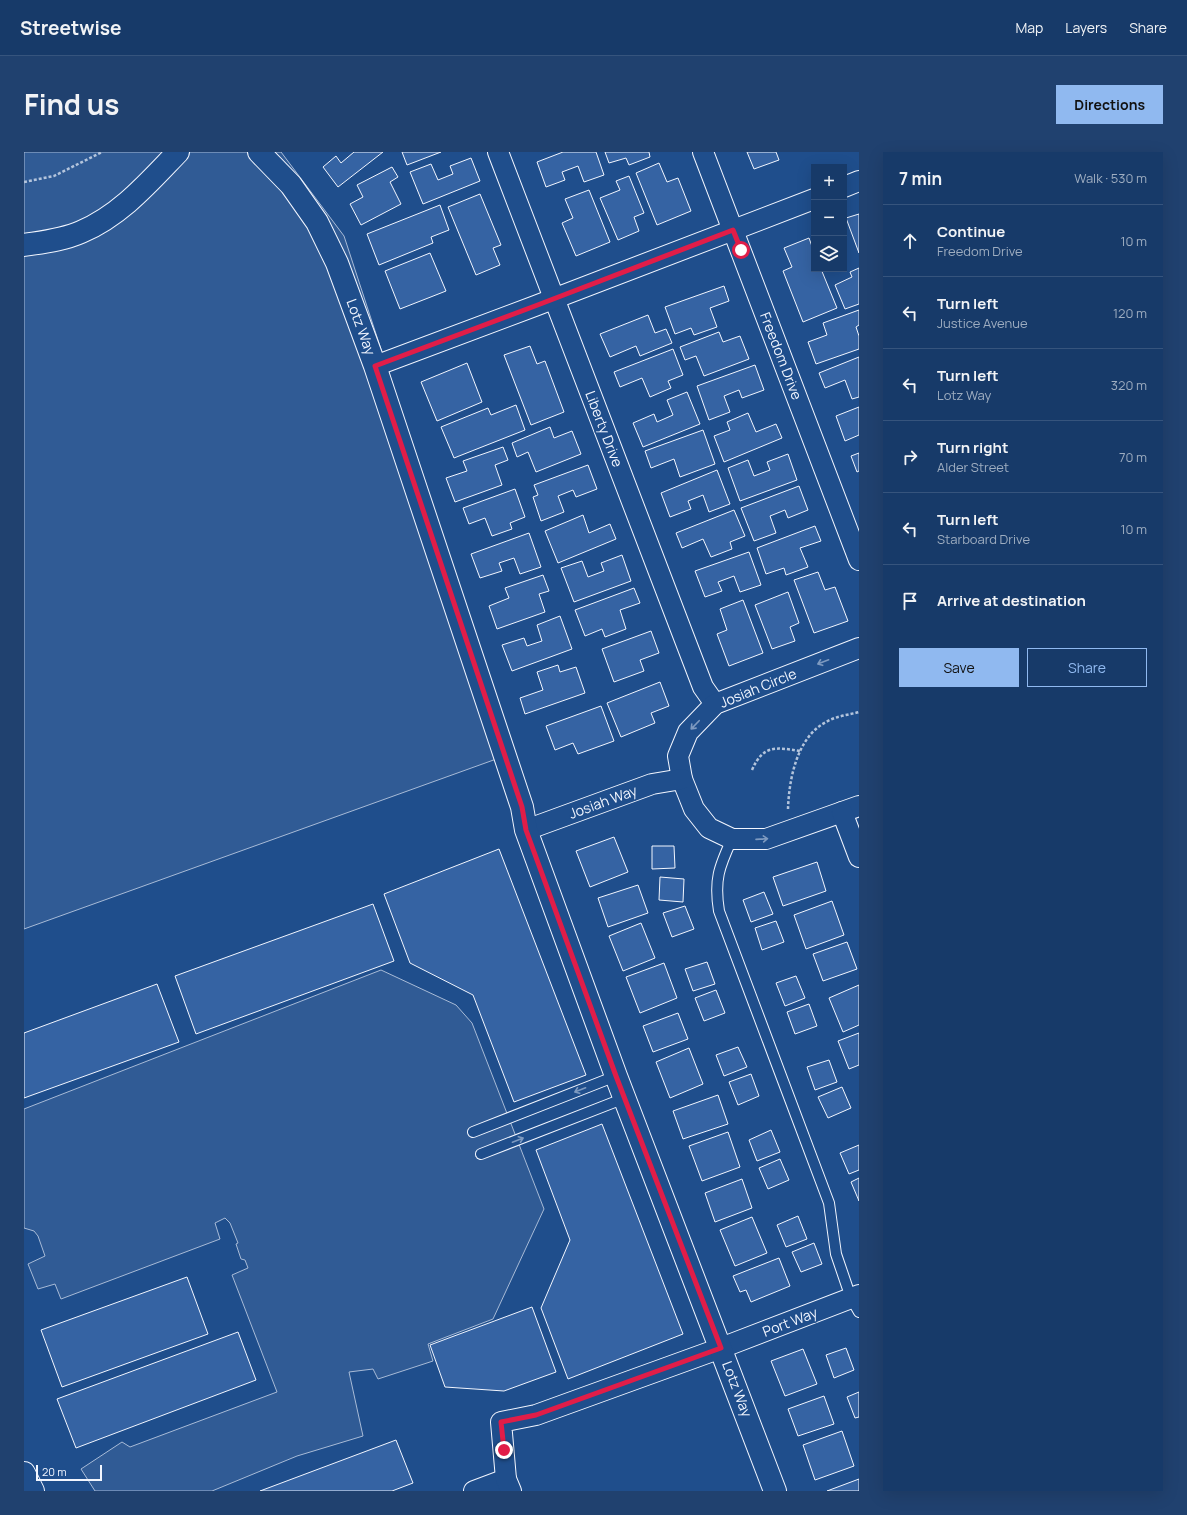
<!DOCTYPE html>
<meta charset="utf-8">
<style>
:root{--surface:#173a69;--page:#20416f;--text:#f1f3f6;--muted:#9eadc0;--line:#36547d;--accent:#90b9f0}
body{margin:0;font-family:Manrope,sans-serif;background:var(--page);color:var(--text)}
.controls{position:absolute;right:12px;top:12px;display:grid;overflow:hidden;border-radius:0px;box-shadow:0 4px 16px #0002}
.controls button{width:36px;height:36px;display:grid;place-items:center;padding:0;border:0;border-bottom:1px solid var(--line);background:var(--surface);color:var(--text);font:20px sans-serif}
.scale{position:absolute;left:12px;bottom:10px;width:66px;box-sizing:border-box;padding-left:4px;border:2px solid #f2f6ff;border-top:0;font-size:11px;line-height:14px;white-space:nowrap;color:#f2f6ff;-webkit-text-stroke:3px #1f4e8c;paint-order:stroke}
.stop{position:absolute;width:12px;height:12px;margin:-9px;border:3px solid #e11d48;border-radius:50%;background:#fff}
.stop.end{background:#e11d48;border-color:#fff;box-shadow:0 1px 4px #0008}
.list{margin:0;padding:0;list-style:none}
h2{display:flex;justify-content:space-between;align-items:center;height:52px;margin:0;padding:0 16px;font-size:17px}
h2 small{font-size:13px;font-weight:400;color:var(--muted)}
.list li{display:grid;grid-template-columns:26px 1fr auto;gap:12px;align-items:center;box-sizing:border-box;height:72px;padding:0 16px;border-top:1px solid var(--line)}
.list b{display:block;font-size:15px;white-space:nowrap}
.list p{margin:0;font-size:13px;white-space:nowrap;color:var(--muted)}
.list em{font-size:13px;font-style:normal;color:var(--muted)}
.actions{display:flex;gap:8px;padding:12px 16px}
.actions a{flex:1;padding:9px 0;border:1px solid var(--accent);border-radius:0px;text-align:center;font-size:14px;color:var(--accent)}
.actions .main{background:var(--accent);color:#111}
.icon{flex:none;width:22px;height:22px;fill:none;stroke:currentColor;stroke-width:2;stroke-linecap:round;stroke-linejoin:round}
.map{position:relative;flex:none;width:835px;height:1339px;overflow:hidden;border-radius:0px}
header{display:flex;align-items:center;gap:24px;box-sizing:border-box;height:56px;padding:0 20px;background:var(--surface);border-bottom:1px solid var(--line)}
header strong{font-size:19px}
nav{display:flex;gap:22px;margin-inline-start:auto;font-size:14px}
.intro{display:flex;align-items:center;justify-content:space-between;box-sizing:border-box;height:96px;padding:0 24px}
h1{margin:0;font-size:28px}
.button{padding:10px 18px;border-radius:0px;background:var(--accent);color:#111;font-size:14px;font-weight:700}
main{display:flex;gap:24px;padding:0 24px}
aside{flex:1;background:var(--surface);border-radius:0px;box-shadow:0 4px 16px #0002}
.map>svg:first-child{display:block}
.built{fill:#305b95;stroke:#a8bbd7}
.building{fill:#3563a3;stroke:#f2f6ff}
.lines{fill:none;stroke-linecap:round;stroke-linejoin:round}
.lane-casing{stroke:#f2f6ff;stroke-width:12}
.street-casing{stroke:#f2f6ff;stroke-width:22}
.secondary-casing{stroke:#f2f6ff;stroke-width:24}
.highway-casing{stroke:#f2f6ff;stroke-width:24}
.path{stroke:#b3c4dc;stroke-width:2.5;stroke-dasharray:3 2;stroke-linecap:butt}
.lane{stroke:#1f4e8c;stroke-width:10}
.street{stroke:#1f4e8c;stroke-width:20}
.secondary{stroke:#1f4e8c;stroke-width:22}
.highway{stroke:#1f4e8c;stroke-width:22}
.oneway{stroke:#7e9ac0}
.route{stroke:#e11d48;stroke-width:5}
.labels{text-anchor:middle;stroke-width:3;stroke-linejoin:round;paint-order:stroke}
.street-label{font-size:14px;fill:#f2f6ff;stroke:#1f4e8c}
</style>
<header>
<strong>Streetwise</strong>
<nav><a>Map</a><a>Layers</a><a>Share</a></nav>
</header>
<div class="intro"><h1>Find us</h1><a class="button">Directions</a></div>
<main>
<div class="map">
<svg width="835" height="1339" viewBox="0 0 835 1339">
<rect width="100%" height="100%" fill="#1f4e8c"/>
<g class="built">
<path d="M0,0h257l63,84 169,517 -489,176z"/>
<path d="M357,818l75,35 16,18 72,186 -51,110 -65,25 5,17 -55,18 -5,-10 -24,3 14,64 -66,20 -85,35h-117l-14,-22 41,-27 8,5 147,-55 -45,-117 16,-7 -3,-8 -4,-1 -5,-15 2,-1 -8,-20 -5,-5 -10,5 5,16 -159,60 -6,-15 -17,5 -10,-25 17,-8 -7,-20 -4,-5 -10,-3v-119z"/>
</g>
<g class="building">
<path d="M330,0h29l-45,35 -15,-20 13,-11 5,7z"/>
<path d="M378,0h39l-34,13z"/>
<path d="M539,0h33l8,23 -20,7 -6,-16 -16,6 3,8 -19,7 -9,-25z"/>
<path d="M581,0h44l1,5 -21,8 -3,-7 -17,5z"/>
<path d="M723,0h29l3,8 -25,9z"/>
<path d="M447,6l9,23 -57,23 -13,-32 21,-8 7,16 15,-6 -3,-8z"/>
<path d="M635,11l8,19 11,-4 13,33 -34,14 -21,-52z"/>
<path d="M368,15l6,10 -8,5 11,22 -40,21 -11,-21 13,-7 -6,-12z"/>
<path d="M605,24l15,37 -10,4 5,14 -21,9 -18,-42 20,-8 -4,-9z"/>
<path d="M565,38l21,52 -34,14 -14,-33 11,-5 -8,-19z"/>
<path d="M456,42l21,51 -8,3 7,17 -24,10 -28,-68z"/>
<path d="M416,53l9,25 -18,7 2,6 -54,22 -12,-31z"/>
<path d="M835,62v39l-13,-35z"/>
<path d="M785,86l5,14v17h7l16,39 -34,14 -20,-51 9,-4 -8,-19z"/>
<path d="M406,101l16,38 -46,18 -15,-38z"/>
<path d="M835,116v36l-14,5 -10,-24 17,-8 -2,-5z"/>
<path d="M700,134l5,15 -19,7 7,19 -23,8 -3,-7 -16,6 -10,-27z"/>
<path d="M835,158v15l-3,2 3,9v13l-43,15 -8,-22 19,-7 -4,-12z"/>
<path d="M624,163l7,18 11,-4 6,14 -32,13 -4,-10 -26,11 -10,-23z"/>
<path d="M695,180l4,10 17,-6 9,23 -45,17 -8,-20 -11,4 -5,-13z"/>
<path d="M506,194l7,18 8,-3 19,51 -33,13 -27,-70z"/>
<path d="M649,197l10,26 -15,6 3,7 -21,9 -8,-19 -22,9 -6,-15z"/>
<path d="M835,205v40l-7,2 -7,-19 -20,8 -6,-15z"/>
<path d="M443,211l15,39 -45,19 -16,-39z"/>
<path d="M731,213l9,25 -22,8 -3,-8 -15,6 6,16 -21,8 -12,-34z"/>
<path d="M663,240l13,32 -57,23 -10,-24 21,-9 3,8 16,-7 -6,-15z"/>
<path d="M492,253l9,25 -71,28 -13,-31 47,-19 3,7z"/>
<path d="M835,255v28l-14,6 -9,-25z"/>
<path d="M724,261l8,19 20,-8 6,14 -58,24 -10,-26 16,-6 -3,-8z"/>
<path d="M526,275l4,11 18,-7 9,23 -45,18 -8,-20 -11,5 -5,-14z"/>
<path d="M679,278l12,34 -35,13 -6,-18 -23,9 -6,-17z"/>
<path d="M479,295l5,13 -13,5 7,20 -47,17 -9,-24 21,-7 -4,-10z"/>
<path d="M835,301v18l-2,1 -6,-16z"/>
<path d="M764,302l9,26 -57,21 -12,-33 20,-8 6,16 16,-6 -3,-8z"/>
<path d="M564,313l9,24 -21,8 -3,-7 -15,6 6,16 -23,9 -8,-24 5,-2 -4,-10z"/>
<path d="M693,318l13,34 -21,8 -6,-17 -15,6 3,8 -21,8 -9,-24z"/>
<path d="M775,334l9,24 -20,8 -3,-8 -15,6 6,17 -22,8 -13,-33z"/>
<path d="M491,337l10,28 -15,6 2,6 -20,7 -7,-18 -16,6 -6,-16z"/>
<path d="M710,358l11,26 -15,6 2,7 -21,8 -8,-18 -21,9 -6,-15z"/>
<path d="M559,363l6,18 21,-9 6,15 -58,24 -13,-32z"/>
<path d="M791,374l6,15 -21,7 8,19 -22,8 -2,-7 -18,6 -9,-26z"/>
<path d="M505,381l12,34 -21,7 -6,-16 -15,5 3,8 -22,7 -9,-24z"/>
<path d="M725,400l12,33 -21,7 -6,-16 -16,6 4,9 -17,6 -10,-26z"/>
<path d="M598,403l9,26 -57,21 -13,-34 21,-7 6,16 16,-6 -3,-8z"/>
<path d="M794,420l7,18 10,-3 13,34 -34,12 -20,-53z"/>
<path d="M519,423l6,16 -10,3 6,18 -48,17 -8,-23 20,-8 -4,-10z"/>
<path d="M610,436l6,15 -20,7 6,19 -21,8 -3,-8 -17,7 -10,-26z"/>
<path d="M764,440l11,31 -9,4 5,14 -23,8 -17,-44z"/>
<path d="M719,448l20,53 -34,13 -12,-32 10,-4 -7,-21z"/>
<path d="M536,464l12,33 -60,22 -10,-26 22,-7 3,8 15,-5 -5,-16z"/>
<path d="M627,479l8,22 -19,7 4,11 -30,11 -12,-33z"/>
<path d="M534,513l2,7 16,-5 9,26 -60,21 -5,-16 23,-8 -6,-18z"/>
<path d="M636,530l9,24 -18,7 4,10 -34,14 -14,-34z"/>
<path d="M577,554l13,35 -36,13 -5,-11 -18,7 -9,-24z"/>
<path d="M590,685l14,35 -38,15 -14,-36z"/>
<path d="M628,694h22l1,22 -23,1z"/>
<path d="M475,697l87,226 -72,27 -41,-107 -63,-32 -26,-69z"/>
<path d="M793,710l9,29 -43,15 -10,-29z"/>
<path d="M636,725l24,2 -1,23 -24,-2z"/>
<path d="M614,733l10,28 -40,14 -10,-29z"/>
<path d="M740,740l9,22 -22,8 -8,-22z"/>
<path d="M808,749l12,34 -38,14 -12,-34z"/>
<path d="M349,752l21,57 -198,73 -21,-58z"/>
<path d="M661,754l9,23 -22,8 -9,-24z"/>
<path d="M752,769l8,21 -22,8 -7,-22z"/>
<path d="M617,771l14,35 -32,13 -14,-35z"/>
<path d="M823,790l10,27 -34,12 -10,-27z"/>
<path d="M683,810l8,22 -22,7 -8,-22z"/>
<path d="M640,811l13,35 -37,15 -14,-36z"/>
<path d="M772,824l9,22 -20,8 -9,-23z"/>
<path d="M133,832l22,58 -155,56v-65z"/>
<path d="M835,833v40l-16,7 -14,-34z"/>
<path d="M692,838l9,23 -21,8 -9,-23z"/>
<path d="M785,852l8,22 -22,8 -8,-22z"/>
<path d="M654,861l10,26 -35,13 -10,-26z"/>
<path d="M835,881v32l-10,4 -11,-28z"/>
<path d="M714,895l9,20 -23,9 -8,-21z"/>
<path d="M665,896l14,36 -33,14 -14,-36z"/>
<path d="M805,908l8,22 -22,8 -8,-23z"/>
<path d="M727,922l8,22 -21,9 -9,-23z"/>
<path d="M818,935l9,21 -23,10 -10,-21z"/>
<path d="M694,943l10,29 -45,15 -10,-28z"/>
<path d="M578,972l81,210 -115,45 -27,-71 29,-68 -34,-90z"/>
<path d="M747,978l9,22 -23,9 -8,-21z"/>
<path d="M704,980l12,35 -38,14 -13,-35z"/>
<path d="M835,993v25l-10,4 -9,-21z"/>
<path d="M756,1007l9,21 -21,9 -9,-21z"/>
<path d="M835,1026v23l-8,-19z"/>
<path d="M718,1027l10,29 -37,14 -10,-29z"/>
<path d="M774,1064l9,23 -21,8 -9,-22z"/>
<path d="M728,1065l15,36 -32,13 -15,-36z"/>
<path d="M790,1091l8,21 -21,8 -9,-20z"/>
<path d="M755,1106l11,28 -39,16 -5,-12 -6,2 -7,-16z"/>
<path d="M163,1125l21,57 -146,53 -21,-57z"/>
<path d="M508,1155l24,65 -52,19 -59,-4 -15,-42z"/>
<path d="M214,1180l18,48 -180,68 -19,-49z"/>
<path d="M822,1196l8,22 -20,8 -8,-23z"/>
<path d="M779,1197l14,35 -32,12 -14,-35z"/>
<path d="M835,1240v25l-4,1 -8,-21z"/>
<path d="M800,1244l10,28 -36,12 -10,-27z"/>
<path d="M818,1279l12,35 -39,14 -12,-35z"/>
<path d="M372,1288l17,43 -21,8h-132z"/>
<path d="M835,1327v12h-32z"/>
</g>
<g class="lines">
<defs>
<g id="lane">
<path d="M708,687c-13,28 -18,41 -13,72l110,292 7,51 15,44 8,14"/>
<path d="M449,980l143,-56"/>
<path d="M457,1002l144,-56"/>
</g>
<g id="street">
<path d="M474,0l205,535 12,17"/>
<path d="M679,0l156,408"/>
<path d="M820,35l15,-6"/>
<path d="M351,214l160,-60 279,-107"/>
<path d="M835,496l-144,56 -27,28 -10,24 4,23 12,30 15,19 23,11h34l93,-33"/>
<path d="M818,660l17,45"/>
<path d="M502,678l126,-46 30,-5"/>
<path d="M450,1339l32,-12"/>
<path d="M487,1339l-5,-12 -5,-57 35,-7 185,-67 138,-53"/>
</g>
<g id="secondary">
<path d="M235,0l32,33 26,37 20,41 38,103 147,441 4,23 90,246 159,415"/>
<path d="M0,93c19,-3 39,-5 57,-13 40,-17 68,-50 97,-80"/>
</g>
<path id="highway" d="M0,1321l9,18"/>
</defs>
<use href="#lane" class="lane-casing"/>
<use href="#street" class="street-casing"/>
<use href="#secondary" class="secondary-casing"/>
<use href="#highway" class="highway-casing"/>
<g class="path">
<path d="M0,30l30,-6 48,-24"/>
<path d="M728,618c11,-25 23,-23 48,-19"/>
<path d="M764,657c1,-30 9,-72 38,-87 10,-6 22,-7 33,-10"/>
</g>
<use href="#lane" class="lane"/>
<use href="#street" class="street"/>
<use href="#secondary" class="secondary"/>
<use href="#highway" class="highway"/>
</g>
<defs><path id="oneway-shaft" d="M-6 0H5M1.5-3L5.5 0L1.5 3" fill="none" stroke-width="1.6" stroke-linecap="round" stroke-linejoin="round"/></defs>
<g class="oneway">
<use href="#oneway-shaft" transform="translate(799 510) rotate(159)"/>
<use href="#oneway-shaft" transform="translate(671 573) rotate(134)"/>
<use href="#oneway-shaft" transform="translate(738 687) rotate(-4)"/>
<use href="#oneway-shaft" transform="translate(556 938) rotate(159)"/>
<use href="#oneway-shaft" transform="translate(494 988) rotate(-21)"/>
</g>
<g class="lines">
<path class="route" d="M480,1298l-3,-28 35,-7 185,-67 -105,-272 -90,-246 -4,-23 -147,-441 160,-60 198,-76 8,20"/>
</g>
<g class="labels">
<g class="street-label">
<text transform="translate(337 175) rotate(70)" y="5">Lotz Way</text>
<text transform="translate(757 204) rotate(69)" y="5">Freedom Drive</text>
<text transform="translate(580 277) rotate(69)" y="5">Liberty Drive</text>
<text transform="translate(734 536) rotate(-22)" y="5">Josiah Circle</text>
<text transform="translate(579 650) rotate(-20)" y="5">Josiah Way</text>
<text transform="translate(766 1170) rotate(-21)" y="5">Port Way</text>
<text transform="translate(713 1237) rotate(69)" y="5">Lotz Way</text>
</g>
</g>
</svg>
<div class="controls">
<button>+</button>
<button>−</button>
<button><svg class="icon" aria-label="layers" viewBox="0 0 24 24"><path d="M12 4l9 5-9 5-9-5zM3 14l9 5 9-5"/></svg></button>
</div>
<div class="scale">20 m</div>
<div class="stop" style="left:717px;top:98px"></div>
<div class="stop end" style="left:480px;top:1298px"></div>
</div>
<aside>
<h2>7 min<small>Walk · 530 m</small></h2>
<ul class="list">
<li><svg class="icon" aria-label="ahead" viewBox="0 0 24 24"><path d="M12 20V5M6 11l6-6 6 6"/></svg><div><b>Continue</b><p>Freedom Drive</p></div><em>10 m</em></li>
<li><svg class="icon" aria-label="left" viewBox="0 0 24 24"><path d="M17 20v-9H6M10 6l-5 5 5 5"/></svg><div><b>Turn left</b><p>Justice Avenue</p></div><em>120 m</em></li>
<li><svg class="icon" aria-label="left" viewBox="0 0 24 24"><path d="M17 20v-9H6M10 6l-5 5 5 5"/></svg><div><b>Turn left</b><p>Lotz Way</p></div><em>320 m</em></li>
<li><svg class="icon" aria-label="right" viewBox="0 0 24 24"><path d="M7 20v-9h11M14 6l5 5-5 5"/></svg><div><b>Turn right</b><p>Alder Street</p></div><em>70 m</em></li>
<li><svg class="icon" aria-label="left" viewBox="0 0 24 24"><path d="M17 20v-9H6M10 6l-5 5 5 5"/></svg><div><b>Turn left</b><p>Starboard Drive</p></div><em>10 m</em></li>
<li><svg class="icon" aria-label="arrive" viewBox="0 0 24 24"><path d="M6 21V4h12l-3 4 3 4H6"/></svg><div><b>Arrive at destination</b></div></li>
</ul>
<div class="actions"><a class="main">Save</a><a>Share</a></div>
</aside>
</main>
